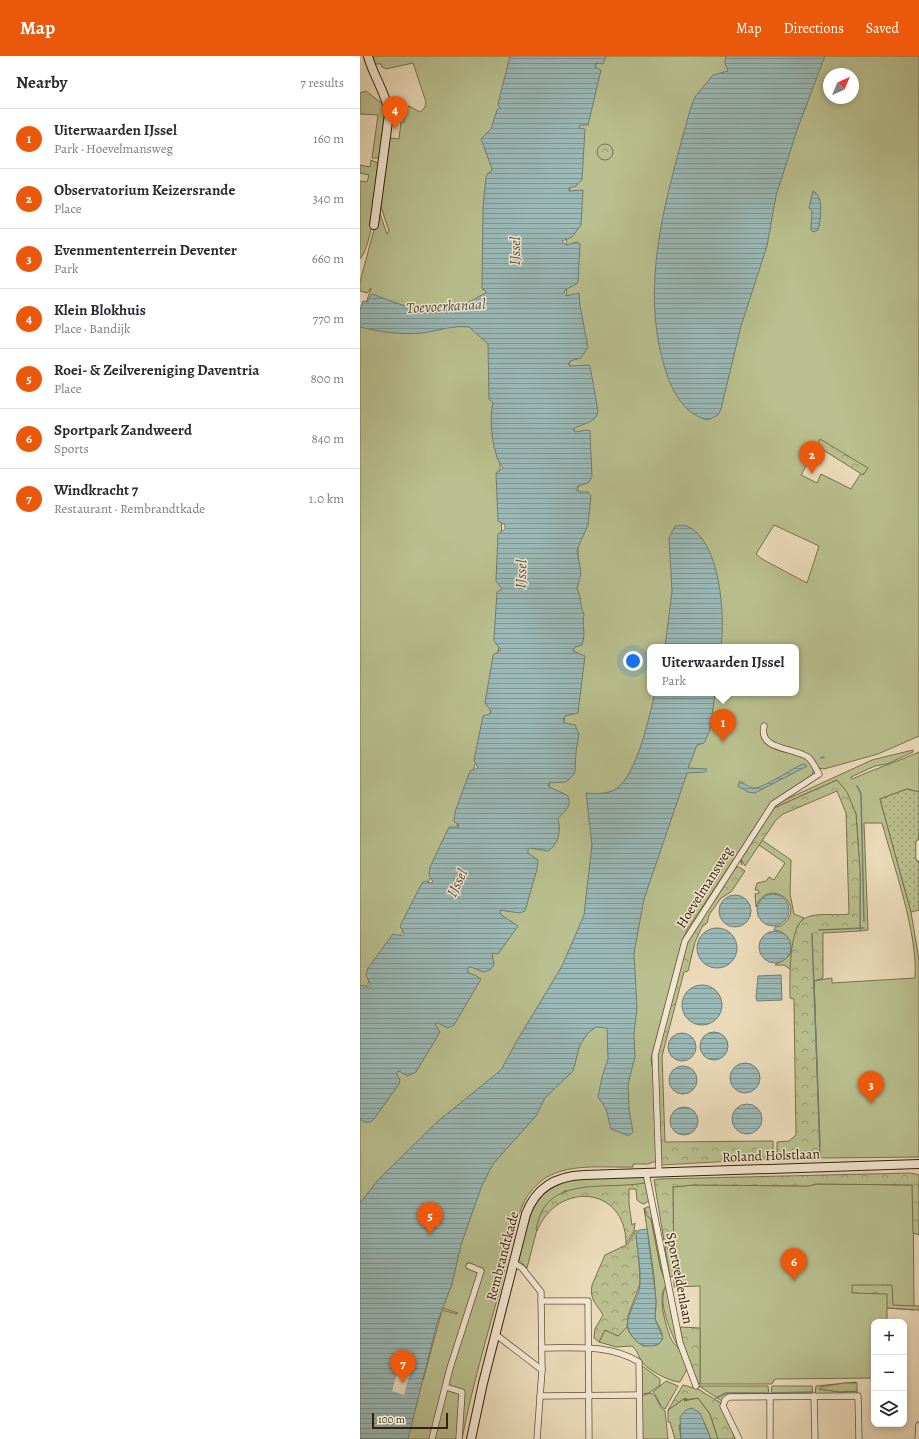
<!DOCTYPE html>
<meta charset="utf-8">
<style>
:root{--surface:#fff;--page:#f7f7f7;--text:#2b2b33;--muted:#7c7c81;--line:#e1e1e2;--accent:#ea580c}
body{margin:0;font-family:Alegreya,serif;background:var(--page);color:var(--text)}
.controls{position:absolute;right:12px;bottom:12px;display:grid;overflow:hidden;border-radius:8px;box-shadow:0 2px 6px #0003}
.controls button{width:36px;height:36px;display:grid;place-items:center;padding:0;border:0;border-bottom:1px solid var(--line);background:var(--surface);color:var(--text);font:20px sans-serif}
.compass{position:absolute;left:463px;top:12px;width:36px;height:36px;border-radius:50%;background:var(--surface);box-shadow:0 2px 6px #0003;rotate:44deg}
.scale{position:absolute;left:12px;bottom:10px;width:76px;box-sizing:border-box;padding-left:4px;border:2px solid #36210a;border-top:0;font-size:11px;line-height:14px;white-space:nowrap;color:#36210a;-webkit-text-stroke:3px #f2e7d2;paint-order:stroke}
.you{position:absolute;left:273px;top:605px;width:14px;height:14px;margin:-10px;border:3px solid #fff;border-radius:50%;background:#1a73e8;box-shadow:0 0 0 6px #1a73e833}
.badge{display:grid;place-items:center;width:26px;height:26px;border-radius:50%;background:var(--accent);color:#fff;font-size:13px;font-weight:700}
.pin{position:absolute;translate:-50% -33px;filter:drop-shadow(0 1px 2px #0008)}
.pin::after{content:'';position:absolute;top:21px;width:14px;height:12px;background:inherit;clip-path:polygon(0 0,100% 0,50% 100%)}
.popup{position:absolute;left:287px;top:588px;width:152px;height:52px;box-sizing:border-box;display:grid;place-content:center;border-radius:8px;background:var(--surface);filter:drop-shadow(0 1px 3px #0005);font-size:13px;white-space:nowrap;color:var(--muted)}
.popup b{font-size:15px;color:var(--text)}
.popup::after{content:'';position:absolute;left:50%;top:100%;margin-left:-8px;border:8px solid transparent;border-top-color:var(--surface)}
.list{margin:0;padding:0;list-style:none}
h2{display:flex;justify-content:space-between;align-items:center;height:52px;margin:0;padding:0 16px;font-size:17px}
h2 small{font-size:13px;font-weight:400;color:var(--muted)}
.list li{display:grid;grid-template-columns:26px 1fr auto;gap:12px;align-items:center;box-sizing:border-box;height:60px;padding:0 16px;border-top:1px solid var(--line)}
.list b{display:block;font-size:15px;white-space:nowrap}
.list p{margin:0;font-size:13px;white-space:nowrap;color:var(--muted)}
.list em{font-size:13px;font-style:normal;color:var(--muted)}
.icon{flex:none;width:22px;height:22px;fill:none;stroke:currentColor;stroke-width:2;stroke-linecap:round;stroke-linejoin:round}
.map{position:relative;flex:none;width:559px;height:1383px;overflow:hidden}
header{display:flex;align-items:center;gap:24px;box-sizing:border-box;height:56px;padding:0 20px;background:var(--accent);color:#fff}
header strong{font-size:19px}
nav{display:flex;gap:22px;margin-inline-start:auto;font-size:14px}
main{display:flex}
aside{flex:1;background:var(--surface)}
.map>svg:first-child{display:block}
.green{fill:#b9bf8e;stroke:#78704c;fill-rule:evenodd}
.forest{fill:url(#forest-crowns);stroke:#78704c}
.garden{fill:url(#garden-dots);stroke:#78704c}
.water{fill:url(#water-rules);stroke:#727c72}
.pier{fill:#ebdab9}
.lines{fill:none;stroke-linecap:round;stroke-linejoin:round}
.stream{stroke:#727c72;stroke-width:1.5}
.street-casing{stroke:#634f36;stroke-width:7}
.secondary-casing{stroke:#36210a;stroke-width:10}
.street{stroke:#f2e7d2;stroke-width:5.5}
.secondary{stroke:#f2e7d2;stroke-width:8}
.labels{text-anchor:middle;stroke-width:3;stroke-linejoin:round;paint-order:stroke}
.street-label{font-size:14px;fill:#36210a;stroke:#f2e7d2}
.water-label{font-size:15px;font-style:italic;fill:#544f3e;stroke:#f2e7d2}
</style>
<header>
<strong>Map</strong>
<nav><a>Map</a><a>Directions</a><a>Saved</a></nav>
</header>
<main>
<aside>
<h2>Nearby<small>7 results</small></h2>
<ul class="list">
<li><span class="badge">1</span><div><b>Uiterwaarden IJssel</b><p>Park · Hoevelmansweg</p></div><em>160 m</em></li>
<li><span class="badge">2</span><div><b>Observatorium Keizersrande</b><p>Place</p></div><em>340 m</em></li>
<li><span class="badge">3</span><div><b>Evenmententerrein Deventer</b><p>Park</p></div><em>660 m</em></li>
<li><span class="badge">4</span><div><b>Klein Blokhuis</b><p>Place · Bandijk</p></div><em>770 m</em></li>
<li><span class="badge">5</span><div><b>Roei- &amp; Zeilvereniging Daventria</b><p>Place</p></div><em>800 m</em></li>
<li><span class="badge">6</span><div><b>Sportpark Zandweerd</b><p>Sports</p></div><em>840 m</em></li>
<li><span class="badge">7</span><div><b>Windkracht 7</b><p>Restaurant · Rembrandtkade</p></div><em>1.0 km</em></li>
</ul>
</aside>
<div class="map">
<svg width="559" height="1383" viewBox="0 0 559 1383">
<defs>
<pattern id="forest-crowns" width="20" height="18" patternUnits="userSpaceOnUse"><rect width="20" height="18" fill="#b9bf8e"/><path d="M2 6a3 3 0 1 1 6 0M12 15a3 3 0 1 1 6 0" fill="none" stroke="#979b72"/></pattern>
<pattern id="garden-dots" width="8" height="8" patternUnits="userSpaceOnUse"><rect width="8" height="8" fill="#b9bf8e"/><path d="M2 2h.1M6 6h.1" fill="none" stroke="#979b72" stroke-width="1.8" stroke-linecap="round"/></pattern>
<pattern id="water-rules" width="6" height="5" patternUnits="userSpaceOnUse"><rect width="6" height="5" fill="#9ab9b7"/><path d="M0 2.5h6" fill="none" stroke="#7e9693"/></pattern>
</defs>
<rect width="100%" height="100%" fill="#ebdab9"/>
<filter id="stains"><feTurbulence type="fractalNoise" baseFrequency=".005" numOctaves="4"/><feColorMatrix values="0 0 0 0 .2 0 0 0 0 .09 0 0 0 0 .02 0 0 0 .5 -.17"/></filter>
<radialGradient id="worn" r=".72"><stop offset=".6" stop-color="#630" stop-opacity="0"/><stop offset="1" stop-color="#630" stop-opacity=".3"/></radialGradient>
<g class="green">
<path d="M10,0h145l-22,347 7,62 3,123 -4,58 -8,64 -34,116 -55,107 -42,62v-673l11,-34 -4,5 -7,-2v-9l19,-71 8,23 2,-3 -9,-27 10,-66 9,1 2,-17h3v-10l5,-6 11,6 5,-5 1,-5 -13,-39 -27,6 -4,-2 -1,-3h-6z"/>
<path d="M239,0h320v680l-41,18 -54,15 -6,-1 -5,3v5l-44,30 -82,124 -5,12 -31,117 4,26 1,76 -8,3h-15v3c-29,1 -67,-5 -92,14 -7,6 -14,14 -18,23 -11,27 -16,57 -23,85 -14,50 -28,99 -38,150h-102l63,-59 19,-70 15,4 1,-1 -16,-5 10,-24 -92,-19v-152c25,-28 51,-55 73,-86 21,-28 38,-66 54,-98 13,-27 29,-53 40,-80 40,-94 50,-197 51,-297 0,-23 1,-45 0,-68 -8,-142 -31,-290 21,-428zM469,18h24v24h-24zM457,390l44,27 -10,16 -30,-15 -4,9 -16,-8zM414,469l45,21 -12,37 -45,-24 -6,-5zM290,591h146v46h-146z"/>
<path d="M6,35l19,15 1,4 -4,48h-10l6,-43 -18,-1v-21z"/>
<path d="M11,104l9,4c-2,19 -8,83 -20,95v-78l7,1 2,-7 -9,-2v-8l10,2z"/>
<path d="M553,694v2l-26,12 -12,2 -24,11 1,2c22,-10 45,-17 67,-27v40l-12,-3 -27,10 31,113 8,48v197l-99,1 -6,-177 18,-3v5l83,-5c3,-44 -21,-111 -33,-155h-18l4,107 -8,1v-61l-4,-56 -19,-34 -63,28 -33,51 1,6 -3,-7 37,-54 96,-44z"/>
<path d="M402,784l29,20 -1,34 4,20 10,4 -7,9 -7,42 -6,-4h-9l14,-9c5,-13 -1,-24 -15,-26l1,-3c5,0 10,-3 13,-8 13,-20 -22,-40 -32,-12l-1,-13 4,-1 -1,-3h-3l2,-7 9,-2 3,-4 5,3 11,-17 -26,-18z"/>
<path d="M284,1121l2,7 -82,7 -23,23 -14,54 -8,-8c4,-17 7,-37 15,-53 19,-37 75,-29 110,-30z"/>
<path d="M456,1128l97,1 1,125 -27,-2v14h-13v56l-99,1 -3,5h-72v-98l-26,1 -1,-100 20,-2 116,1z"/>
<path d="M284,1152l2,7 5,4 10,51 5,6 1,9c-11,9 -1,42 4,54 2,4 7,8 9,12 3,5 5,12 7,18l-7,13c-10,0 -32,-12 -38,-20 -4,-6 -4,-11 -10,-16l-16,1 -17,-5 6,-12 13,6 9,-9 4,8 12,11 14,-1 5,-5v-7l-7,-14 1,-15 -2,-28z"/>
<path d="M307,1230l12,62c-7,-11 -24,-51 -12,-62z"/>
<path d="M281,1309l19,14v6l-11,8 -8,1z"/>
<path d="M306,1325l12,5 -13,23c-6,-3 -7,-12 -12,-17z"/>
<path d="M496,1326l1,1 -36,4 -2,2 21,3 17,-1v3h-42l1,-8z"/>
<path d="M339,1330h69l1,8 -46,4 -1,3z"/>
<path d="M412,1330h40l1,8h-42z"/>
<path d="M291,1337c8,4 6,13 14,18l3,28h-26l-1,-43z"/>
<path d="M325,1342l2,1 -3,2 14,-3 12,16 8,25h-7l-7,-17 -25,3 2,14h-6l-5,-17h-2v-12z"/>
</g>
<g class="forest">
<circle cx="245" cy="96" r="8"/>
<path d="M460,383l48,29 -5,7 -46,-29z"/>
<path d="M477,724l10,12 9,22 4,56v61l-37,2v45l-9,3 6,177 -43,1v-17l12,-1 7,-6 -2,-133v-3l-4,-1c0,-17 -2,-71 15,-80 12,-6 31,-2 44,-4l-3,-101 -9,-22 -54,23 -7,6 -31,46 -4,-7 33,-51z"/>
<path d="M379,811l6,4 -14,21 -10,6 -12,17 -2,8 -5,4 -7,15 -7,29 -4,1 -22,84 3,86 108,-1v15l-3,3 -109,6 -5,-106 30,-116 47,-75z"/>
<path d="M551,1117l8,2v60l-6,-2 -1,-48 -96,-1 -7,2 -116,-1 -20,2 1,89 -4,1 -16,-97 5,-1z"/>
<path d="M284,1127l3,2 3,15 -6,4 -3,-1 -4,-3 -1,-11h-7v15l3,21 3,-2 -1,8 -8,13c0,-59 -69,-63 -89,-13l-1,-2c2,-8 4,-16 9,-23 20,-27 69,-17 99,-23z"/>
<path d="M287,1151h5l14,69h-3l-2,-6 -10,-51 -5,-4 -1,-7z"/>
<path d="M276,1174l2,2 -2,2 3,27 1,23 -12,32 -1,11 -9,9 -13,-6 -6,12 -5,-4 1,-9 8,-14c-5,-10 -14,-14 -11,-30l13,-30 23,-11z"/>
<path d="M492,1229h40l1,20 26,1v4l-32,-2v-14l-35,-1z"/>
<path d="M320,1271l20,1v56h-2l-14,-34z"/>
<path d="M484,1327h13v8l-17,1 -21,-3 2,-2z"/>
<path d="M323,1329l15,4 23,14 15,36h-18l-8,-25 -12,-16 -14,2 3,-1 -2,-1 -17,12z"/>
</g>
<path class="garden" d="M547,733l12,3v39l-2,18 2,16v45l-8,2 -31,-113z"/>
<g class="water">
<path d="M150,0h96l-3,8 -7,-1 -1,4 6,3 -13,55h-8l-1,3 6,1 -3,51 -6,6 -7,2v3l14,-1 -2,35 -9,12 -10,4 4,4 11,-3 3,2 -2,39 -13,7 -1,3 2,3 13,-3 1,13 8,41 -7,11 -11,3 -2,3 2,2 19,-1 1,1 8,45c-2,13 -16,12 -25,18l2,3 12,-2 3,1 2,46 -4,6 -10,3 -2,4 3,2h9l3,4 -3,29 -11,25 4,23 -4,16c5,8 2,16 7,25 -2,10 2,20 -2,31l-7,2 -2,4 12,5 -7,57 -13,3 -2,4 2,3 10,2 4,9 -3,18 -1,21 -9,9 -17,1 -1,2 1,2 18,8c7,11 -3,16 -9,24 3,12 1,25 -10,32l-18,-3 -2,1v4l10,7 -1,9 -12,42 -5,2 -20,-3v4l18,12 -20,28 -6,-1 2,12 -4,5 -7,2 -12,-5 -3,1v5l7,2 6,4 -27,46 -6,3 -10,-5 -3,1 5,8 -24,40 -9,4 -8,-5 -2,1v3l3,5 -1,4 -25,35c-5,5 -8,4 -14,0v-134l8,2 2,-3 -4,-9 2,-7 25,-34 9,2 2,-1v-3l-4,-5 1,-3 21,-41 3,-2 5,2 3,-1 -4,-7 1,-8 19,-40h10l-1,-3 -4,-2 1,-10 15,-41 8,-3 -4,-8 9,-44 7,-2 1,-3 -6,-8 8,-48 8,-5 -7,-9v-4l3,-45 5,-3 -6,-8 2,-47 7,-5v-4l-7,-4 -2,-48 7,-5c-1,-3 -4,-5 -5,-8 -6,-15 -9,-41 -5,-57l-4,-4 -1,-55 -19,-17c-16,-2 -31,4 -47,6 -21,2 -42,-1 -62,-6v-17l3,-9 4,1 5,-8c28,10 56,24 87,13 9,-4 18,-10 27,-14l-1,-3 -3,-1 1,-82 3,-30 2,-4 3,-1 1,-3 -11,-30 10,-10 6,-19 3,-2 -2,-4z"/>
<path d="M366,0h99l-28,74 -21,66 -9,50 -26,80 -20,83 -3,6 -10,5c-22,-5 -34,-25 -41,-45 -30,-89 0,-179 23,-265l5,-13 18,-22 15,-4 -3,-8z"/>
<path d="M453,135c11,4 8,30 5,39l-5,2 -2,-2 1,-19 -3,-3z"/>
<path d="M315,470c4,0 9,-1 12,0 34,15 38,90 34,121h-56l7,-56 -3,-53z"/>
<path d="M295,637h60l-5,37 -6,13 -7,2 -9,23 19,1 -2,3 -18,1 -43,126 -10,54 3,55 -3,26 1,23 -7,27 1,26 4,22 -4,4 -18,-7 -5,-20 -8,-12 4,-20 6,-18 -1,-31 -11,-1 -8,6 -8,12 -7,26 -28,27 -9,18 -43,48 -12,24 -20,57 -9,39 -15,39 -29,116h-48v-236l18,-23 59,-58 64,-52 14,-26 47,-78 22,-51 8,-70 -6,-52c9,1 22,1 30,-4 21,-14 33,-72 39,-96z"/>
<path d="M443,708l4,2 -52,27 -7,-1 -10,-6 2,-5c4,2 9,7 14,7 8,1 39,-20 49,-24z"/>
<circle cx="413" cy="854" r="16"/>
<circle cx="375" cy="855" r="16"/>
<circle cx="357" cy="892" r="20"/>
<circle cx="415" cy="891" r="16"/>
<path d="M421,919l1,25 -25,1 -1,-3 2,-22z"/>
<circle cx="342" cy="949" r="20"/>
<circle cx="354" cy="990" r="14"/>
<circle cx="322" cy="991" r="14"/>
<circle cx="385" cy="1022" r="15"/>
<circle cx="323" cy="1024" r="14"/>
<circle cx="387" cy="1063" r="15"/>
<circle cx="324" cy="1065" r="14"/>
<path d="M287,1173l9,70 -1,20 8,19 -4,6c-9,3 -16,3 -23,-3 -20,-21 2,-34 4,-57 1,-17 -3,-34 -4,-50l3,-4z"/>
<path d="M332,1352l8,5 11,26h-30l-1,-22 6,-7z"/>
</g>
<path class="pier" d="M38,1314l12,3 -6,22 -12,-4z"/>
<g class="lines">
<g class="stream">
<path d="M461,702l3,-1"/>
<path d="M497,730l4,8 3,127"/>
<path d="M459,874l45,-2"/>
<path d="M452,878l8,212"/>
<path d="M412,1337l40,-1"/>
<path d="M356,1342l10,-5h42"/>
</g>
<defs>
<g id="street">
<path d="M559,787v15"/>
<path d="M299,1116l-4,-117 30,-114 88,-137 46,-30c-3,-5 -6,-12 -10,-16 -14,-11 -51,-7 -45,-32"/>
<path d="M286,1117l34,170 16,43"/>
<path d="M154,1207l8,5 19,24 1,78 -5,69"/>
<path d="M181,1245h47l1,138"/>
<path d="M135,1278l47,36"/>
<path d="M182,1292c34,0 67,-4 97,14l1,77"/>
<path d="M86,1331l16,5 -3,47"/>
<path d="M180,1340l99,-1"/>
<path d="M454,1340l1,43"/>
<path d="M410,1341v42"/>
<path d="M72,1383l18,-71 31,-97 -12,-5"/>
<path d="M379,1383l-16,-33 2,-6 4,-3 129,-1 1,43"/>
<path d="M558,1383l1,-14"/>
</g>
<g id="secondary">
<path d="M8,0c5,20 19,38 21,58l-15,111"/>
<path d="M111,1383l12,-56 43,-169c10,-27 30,-38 58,-39l335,-11"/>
</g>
</defs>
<use href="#street" class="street-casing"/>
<use href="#secondary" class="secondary-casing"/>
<use href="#street" class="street"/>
<use href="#secondary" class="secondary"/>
</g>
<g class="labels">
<g class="street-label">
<text transform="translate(344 831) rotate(-58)" y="5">Hoevelmansweg</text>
<text transform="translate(411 1099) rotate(-2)" y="5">Roland Holstlaan</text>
<text transform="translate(142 1200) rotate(-75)" y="5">Rembrandtkade</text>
<text transform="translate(320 1222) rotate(79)" y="5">Sportveldenlaan</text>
</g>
<g class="water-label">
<text transform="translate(155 195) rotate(-89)" y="5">IJssel</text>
<text transform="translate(86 250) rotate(-3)" y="5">Toevoerkanaal</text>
<text transform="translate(161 518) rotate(-87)" y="5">IJssel</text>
<text transform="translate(97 827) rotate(-64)" y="5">IJssel</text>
</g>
</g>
<rect width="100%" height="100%" filter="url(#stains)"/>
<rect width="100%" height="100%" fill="url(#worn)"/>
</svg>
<div class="controls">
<button>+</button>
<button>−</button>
<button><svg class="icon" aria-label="layers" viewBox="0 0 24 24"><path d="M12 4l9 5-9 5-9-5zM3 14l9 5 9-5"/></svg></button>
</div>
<svg class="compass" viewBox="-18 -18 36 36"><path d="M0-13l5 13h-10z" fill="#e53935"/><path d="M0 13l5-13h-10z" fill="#7c7c81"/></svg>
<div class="scale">100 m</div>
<div class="you"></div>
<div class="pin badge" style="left:363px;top:686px">1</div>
<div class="popup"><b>Uiterwaarden IJssel</b>Park</div>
<div class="pin badge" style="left:452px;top:418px">2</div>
<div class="pin badge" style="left:511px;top:1048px">3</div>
<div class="pin badge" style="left:35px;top:73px">4</div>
<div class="pin badge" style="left:70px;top:1179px">5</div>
<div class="pin badge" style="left:434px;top:1225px">6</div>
<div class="pin badge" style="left:43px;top:1327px">7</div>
</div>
</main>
